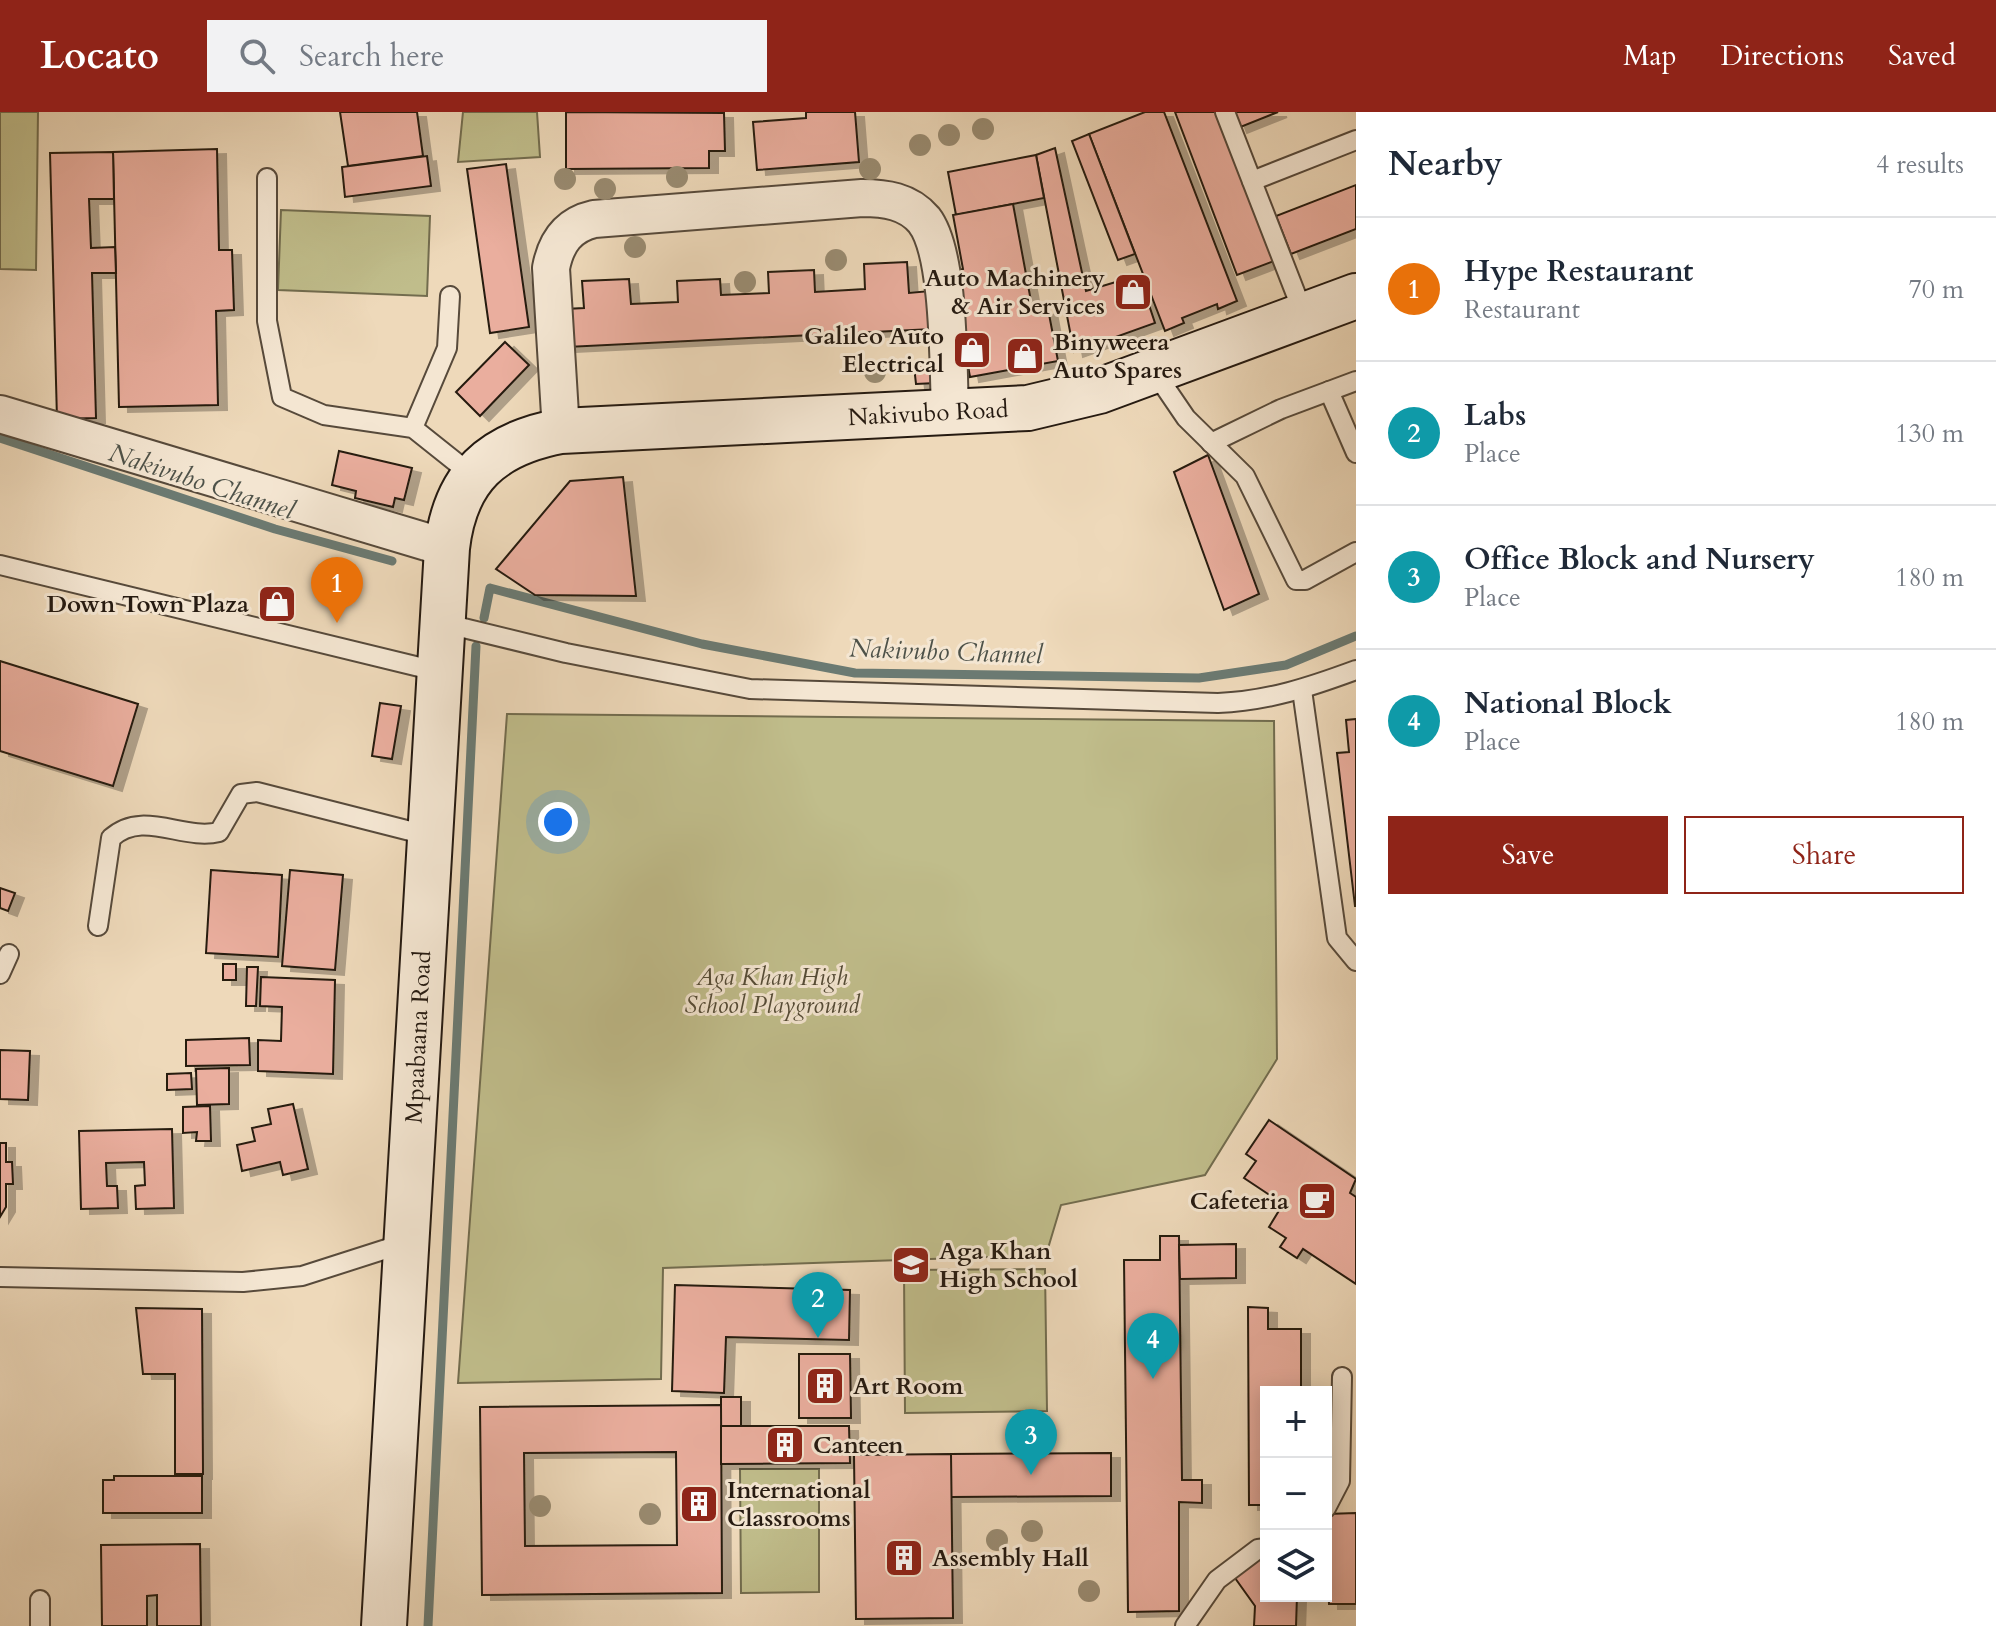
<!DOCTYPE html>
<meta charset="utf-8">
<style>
:root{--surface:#fff;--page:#f2f2f3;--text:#1f2937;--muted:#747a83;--line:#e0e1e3;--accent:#8f2418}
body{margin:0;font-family:Cardo,serif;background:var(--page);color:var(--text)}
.controls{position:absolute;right:24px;bottom:24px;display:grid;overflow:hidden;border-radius:0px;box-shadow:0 4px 20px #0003}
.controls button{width:72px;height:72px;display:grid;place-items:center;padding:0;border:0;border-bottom:2px solid var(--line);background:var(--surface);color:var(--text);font:40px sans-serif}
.you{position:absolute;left:558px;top:710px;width:28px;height:28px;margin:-20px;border:6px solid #fff;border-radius:50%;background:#1a73e8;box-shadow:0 0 0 12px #1a73e833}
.badge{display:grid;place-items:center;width:52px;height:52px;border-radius:50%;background:var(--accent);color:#fff;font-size:26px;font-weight:700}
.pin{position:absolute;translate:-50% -66px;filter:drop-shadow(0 2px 4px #0008)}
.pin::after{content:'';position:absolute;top:42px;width:28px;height:24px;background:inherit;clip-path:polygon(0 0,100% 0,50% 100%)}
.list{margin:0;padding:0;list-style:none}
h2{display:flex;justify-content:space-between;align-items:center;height:104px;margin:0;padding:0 32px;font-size:34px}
h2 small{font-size:26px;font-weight:400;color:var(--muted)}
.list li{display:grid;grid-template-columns:52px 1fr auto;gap:24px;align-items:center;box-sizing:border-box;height:144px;padding:0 32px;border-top:2px solid var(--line)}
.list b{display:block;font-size:30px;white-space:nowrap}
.list p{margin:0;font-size:26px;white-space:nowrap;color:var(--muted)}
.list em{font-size:26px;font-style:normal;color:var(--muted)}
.actions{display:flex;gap:16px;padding:24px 32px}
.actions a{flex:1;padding:18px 0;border:2px solid var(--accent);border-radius:0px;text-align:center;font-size:28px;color:var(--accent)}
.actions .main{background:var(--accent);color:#fff}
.icon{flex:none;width:44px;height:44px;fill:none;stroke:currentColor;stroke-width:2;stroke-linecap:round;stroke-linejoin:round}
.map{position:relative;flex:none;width:1356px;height:1514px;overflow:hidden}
header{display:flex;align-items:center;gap:48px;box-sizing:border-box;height:112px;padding:0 40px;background:var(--accent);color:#fff}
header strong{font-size:38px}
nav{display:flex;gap:44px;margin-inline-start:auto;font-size:28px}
.search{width:560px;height:72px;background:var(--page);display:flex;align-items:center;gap:20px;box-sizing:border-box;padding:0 28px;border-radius:0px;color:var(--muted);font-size:30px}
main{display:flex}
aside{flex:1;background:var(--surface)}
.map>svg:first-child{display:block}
.green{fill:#c0bd8b;stroke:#726c4e;stroke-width:2}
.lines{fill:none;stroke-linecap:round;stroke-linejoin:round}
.stream{stroke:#6b7a72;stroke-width:9}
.building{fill:#eaae9e;stroke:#251a11;stroke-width:2;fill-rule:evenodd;filter:url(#shadow)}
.lane-casing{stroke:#574a3b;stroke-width:22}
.street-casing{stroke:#574a3b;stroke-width:40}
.secondary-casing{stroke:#251a11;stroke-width:48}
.lane{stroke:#f4e6d2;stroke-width:18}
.street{stroke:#f4e6d2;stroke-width:36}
.secondary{stroke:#f4e6d2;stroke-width:44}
.tree{fill:#998b71}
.labels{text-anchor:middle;stroke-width:6;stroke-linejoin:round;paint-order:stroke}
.poi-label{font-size:24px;font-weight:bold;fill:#251a11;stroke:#f4e6d2;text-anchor:start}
.street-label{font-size:24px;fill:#251a11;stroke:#f4e6d2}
.park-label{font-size:24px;font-style:italic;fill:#544b36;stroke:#f4e6d2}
.water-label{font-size:26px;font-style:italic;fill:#4e5249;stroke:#f4e6d2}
</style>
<header>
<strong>Locato</strong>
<div class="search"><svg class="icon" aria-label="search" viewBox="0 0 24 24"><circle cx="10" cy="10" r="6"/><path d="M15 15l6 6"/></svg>Search here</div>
<nav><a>Map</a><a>Directions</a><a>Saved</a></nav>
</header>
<main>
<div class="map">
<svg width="1356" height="1514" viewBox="0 0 1356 1514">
<defs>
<filter id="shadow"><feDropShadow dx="9" dy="5" stdDeviation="0" flood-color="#0004"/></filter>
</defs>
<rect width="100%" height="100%" fill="#eed9ba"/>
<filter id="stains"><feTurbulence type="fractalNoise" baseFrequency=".0025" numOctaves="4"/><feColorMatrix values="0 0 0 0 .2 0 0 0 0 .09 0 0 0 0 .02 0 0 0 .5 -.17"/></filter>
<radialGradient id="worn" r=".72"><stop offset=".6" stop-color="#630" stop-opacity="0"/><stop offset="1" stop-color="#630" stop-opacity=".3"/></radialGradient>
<g class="green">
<path d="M0,0h38l-2,158 -36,-1z"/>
<path d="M463,0h74l3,45 -82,5z"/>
<path d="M281,98l149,6 -3,80 -149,-6z"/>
<path d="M507,602l767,7 3,338 -72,116 -144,30 -15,50 -383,13 -2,111 -203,4z"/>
<path d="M1045,1157l2,142 -142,2 -1,-143z"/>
<path d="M740,1357h79v123l-78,1z"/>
</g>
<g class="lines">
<g class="stream">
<path d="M0,326l275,91 117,32"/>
<path d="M484,506l6,-30 212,56 153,29 344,5 87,-13 70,-29"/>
<path d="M428,1514l48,-980"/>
</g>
</g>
<g class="building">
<path d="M340,0h77l6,44 -75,10z"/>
<path d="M566,0l158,1 1,38h-16v17l-143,1z"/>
<path d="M806,0h49l4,50 -102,8 -4,-48 53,-4z"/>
<path d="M1145,0h19l73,189 -19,8 -1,-5 -35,14 2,5 -19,8 -76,-197z"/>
<path d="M1175,0h41l58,149 -37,14z"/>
<path d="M1232,0h46l-40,16z"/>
<path d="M1089,22l46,120 -17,6 -46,-119z"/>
<path d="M1055,36l31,143 53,-16 16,48 -81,29 -38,-197z"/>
<path d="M217,37l2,101h13l2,60 -18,1 2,94 -99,2 -6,-255z"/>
<path d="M113,40l1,47h-25l2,49 24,-1 1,26h-24l4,145 -39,1 -7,-266z"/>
<path d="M1036,43l8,43 -88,17 -8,-43z"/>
<path d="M427,44l4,30 -86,11 -3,-30z"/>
<path d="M506,52l23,163 -39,6 -23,-164z"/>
<path d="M1356,73v44l-65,25 -15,-38z"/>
<path d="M1013,92l20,108 15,-3 10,52 -88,16 -19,-105 12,-3 -10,-54z"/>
<path d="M907,150l2,31 21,-2 3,38 -366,18 -2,-38 19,-1 -2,-27 47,-2 2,25 47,-2 -1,-21 43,-2 1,16 48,-2 -1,-21 46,-2 1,22 50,-3 -1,-25z"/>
<path d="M505,230l24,23 -49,51 -24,-24z"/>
<path d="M935,252l1,19 -20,1 -2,-18z"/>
<path d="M339,339l73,17 -8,32 -9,-2 -2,9 -38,-9 1,-7 -24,-6z"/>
<path d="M1208,343l51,139 -35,16 -50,-138z"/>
<path d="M623,365l13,119 -101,-1 -39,-26 74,-88z"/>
<path d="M0,549l138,43 -25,82 -113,-35z"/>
<path d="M380,591l21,3 -9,53 -20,-3z"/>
<path d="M1356,607v187h-1l-18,-153 12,-1 -3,-32z"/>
<path d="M211,758l71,5 -4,82 -72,-4z"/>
<path d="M290,758l53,5 -8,95 -53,-4z"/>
<path d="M0,776l15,5 -7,18 -8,-3z"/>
<rect x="223" y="852" width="13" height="16"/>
<path d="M247,855h11l-2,39h-10z"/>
<path d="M261,865l74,3 -2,94 -75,-3v-31l23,1 1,-34 -22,-1z"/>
<path d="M249,926l1,27 -64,1v-26z"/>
<path d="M0,938l30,1 -2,49 -28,-1z"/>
<path d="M229,956v36l-32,1 -1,-36z"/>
<path d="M191,961l1,16 -25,1v-16z"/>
<path d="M293,992l15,65 -25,6 -3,-13 -38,9 -5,-26 18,-4 -3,-13 19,-4 -3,-15z"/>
<path d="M210,994l1,35h-15l1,-9 -14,1v-26z"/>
<path d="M1269,1008l87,59 -6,14 6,4v87l-53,-35 -6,9 -17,-11 6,-9 -17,-11 14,-23 -39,-26 12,-17 -10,-7z"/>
<path d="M172,1017l2,79 -38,1 -1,-23 10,-1 -1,-23 -38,1 1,23h10l1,22 -37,1 -2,-78z"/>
<path d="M0,1031h6v19h6l1,22h-7v23l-6,10z"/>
<path d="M1160,1124h19l3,244h20v23l-23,-1v109l-51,1 -4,-352h36z"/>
<path d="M1236,1132v34l-56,1 -1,-34z"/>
<path d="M675,1173l175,5 -1,50 -123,-3 -2,56 -52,-2z"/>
<path d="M1248,1195l20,1v21h33v63h-35v113h-17z"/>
<path d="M136,1196l66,1 1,165h-28v-100h-32z"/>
<path d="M799,1242h51l1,64h-52z"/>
<rect x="721" y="1285" width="20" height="29"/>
<path d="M721,1293l1,188 -240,2 -2,-188zM676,1340l1,93 -152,1 -1,-93z"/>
<path d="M721,1314h128l1,37 -129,1z"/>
<path d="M1111,1341v43l-160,1v-43z"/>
<path d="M951,1342l2,164 -97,1 -2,-164z"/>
<path d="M114,1364h88v37h-99v-33h11z"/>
<path d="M1356,1401v91h-27l-2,-90z"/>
<path d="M200,1432l1,82h-44v-31l-10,1v30h-45l-1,-81z"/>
<path d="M1266,1442v42h31l-1,30h-42l1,-20 -20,-28z"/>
</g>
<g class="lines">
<defs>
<g id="lane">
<path d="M1225,0l79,203"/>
<path d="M267,66v143l15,76 42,18 89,13 59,47"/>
<path d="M1252,69l104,-41"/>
<path d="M1154,259l32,47 59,58 51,104h9l51,-28"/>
<path d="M1329,279l27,62"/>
<path d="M413,316l34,-80 3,-52"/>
<path d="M1211,331l70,-34 75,-28"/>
<path d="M0,453l440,107"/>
<path d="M443,511l123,30 184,36 468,14c50,-2 92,-16 138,-33"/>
<path d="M1302,578l35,248 19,23"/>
<path d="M98,814l13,-88c32,-29 72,3 108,-6l22,-38 16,-2 173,44"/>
<path d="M0,862l9,-20"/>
<path d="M0,1165l243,5 59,-6 103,-33"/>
<path d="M1326,1396l14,-27 2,-104"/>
<path d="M40,1488v26"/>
<path d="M1185,1514l32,-46 41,-31 8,-1"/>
</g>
<g id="street">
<path d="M0,302l447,134"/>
<path d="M561,319l-10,-163c5,-26 17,-43 43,-49l268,-21c23,0 46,3 62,22 26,33 24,146 26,191"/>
</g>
<path id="secondary" d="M384,1514l63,-1078c8,-71 45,-104 114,-117l467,-23 71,-17 257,-95"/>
</defs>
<use href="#lane" class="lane-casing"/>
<use href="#street" class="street-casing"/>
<use href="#secondary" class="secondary-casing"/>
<use href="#lane" class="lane"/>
<use href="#street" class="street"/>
<use href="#secondary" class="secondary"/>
</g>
<g class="tree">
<circle cx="983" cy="17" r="11"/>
<circle cx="949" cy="23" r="11"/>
<circle cx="920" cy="33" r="11"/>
<circle cx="870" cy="57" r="11"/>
<circle cx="677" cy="65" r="11"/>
<circle cx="565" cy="67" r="11"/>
<circle cx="605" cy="77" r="11"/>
<circle cx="635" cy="135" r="11"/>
<circle cx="836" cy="148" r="11"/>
<circle cx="745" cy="170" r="11"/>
<circle cx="875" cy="260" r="11"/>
<circle cx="540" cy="1394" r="11"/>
<circle cx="650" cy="1402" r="11"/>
<circle cx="1032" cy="1419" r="11"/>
<circle cx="997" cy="1428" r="11"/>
<circle cx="1089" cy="1479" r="11"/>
</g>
<defs>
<symbol id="shop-square" viewBox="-11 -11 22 22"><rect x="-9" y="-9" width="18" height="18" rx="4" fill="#8f2418" stroke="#f4e6d2"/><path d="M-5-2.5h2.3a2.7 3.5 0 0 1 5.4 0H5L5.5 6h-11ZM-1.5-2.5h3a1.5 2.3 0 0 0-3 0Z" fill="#fff"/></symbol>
<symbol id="cafe-square" viewBox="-11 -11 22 22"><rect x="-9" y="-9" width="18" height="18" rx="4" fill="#8f2418" stroke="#f4e6d2"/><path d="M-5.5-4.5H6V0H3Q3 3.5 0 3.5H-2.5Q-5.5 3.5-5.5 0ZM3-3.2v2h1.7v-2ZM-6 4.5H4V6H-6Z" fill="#fff"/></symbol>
<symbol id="school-square" viewBox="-11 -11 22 22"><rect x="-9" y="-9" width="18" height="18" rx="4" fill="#8f2418" stroke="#f4e6d2"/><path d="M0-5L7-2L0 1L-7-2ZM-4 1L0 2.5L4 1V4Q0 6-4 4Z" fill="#fff"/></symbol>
<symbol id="building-square" viewBox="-11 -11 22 22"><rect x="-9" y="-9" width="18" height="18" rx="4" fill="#8f2418" stroke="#f4e6d2"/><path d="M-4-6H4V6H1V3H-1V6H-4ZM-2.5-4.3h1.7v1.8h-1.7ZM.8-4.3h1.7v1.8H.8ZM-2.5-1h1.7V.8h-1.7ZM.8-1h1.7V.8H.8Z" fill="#fff"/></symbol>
</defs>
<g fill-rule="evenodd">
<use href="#shop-square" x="1111" y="158" width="44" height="44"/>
<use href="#shop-square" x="950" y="216" width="44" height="44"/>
<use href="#shop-square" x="1003" y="222" width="44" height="44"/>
<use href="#shop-square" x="255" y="470" width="44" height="44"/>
<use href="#cafe-square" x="1295" y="1067" width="44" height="44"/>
<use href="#school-square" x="889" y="1131" width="44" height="44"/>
<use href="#building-square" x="803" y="1252" width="44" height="44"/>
<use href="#building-square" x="763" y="1311" width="44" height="44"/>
<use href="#building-square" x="677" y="1370" width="44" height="44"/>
<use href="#building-square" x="882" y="1424" width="44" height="44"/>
</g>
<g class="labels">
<g class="poi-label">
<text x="1105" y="174" text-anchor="end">Auto Machinery<tspan x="1105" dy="28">&amp; Air Services</tspan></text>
<text x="944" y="232" text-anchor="end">Galileo Auto<tspan x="944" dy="28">Electrical</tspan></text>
<text x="1053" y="238">Binyweera<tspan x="1053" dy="28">Auto Spares</tspan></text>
<text x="249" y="500" text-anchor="end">Down Town Plaza</text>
<text x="1289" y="1097" text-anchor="end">Cafeteria</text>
<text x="939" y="1147">Aga Khan<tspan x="939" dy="28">High School</tspan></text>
<text x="853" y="1282">Art Room</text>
<text x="813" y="1341">Canteen</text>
<text x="727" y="1386">International<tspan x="727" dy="28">Classrooms</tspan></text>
<text x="932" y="1454">Assembly Hall</text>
</g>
<g class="street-label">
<text transform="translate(928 301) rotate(-3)" y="8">Nakivubo Road</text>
<text transform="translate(418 925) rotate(-87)" y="8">Mpaabaana Road</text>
</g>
<g class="park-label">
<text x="772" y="873">Aga Khan High<tspan x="772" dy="28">School Playground</tspan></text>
</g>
<g class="water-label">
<text transform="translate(202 369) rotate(18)" y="9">Nakivubo Channel</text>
<text transform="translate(946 539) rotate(2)" y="9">Nakivubo Channel</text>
</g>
</g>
<rect width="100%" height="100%" filter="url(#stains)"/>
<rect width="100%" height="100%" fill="url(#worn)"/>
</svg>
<div class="controls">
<button>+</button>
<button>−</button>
<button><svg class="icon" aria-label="layers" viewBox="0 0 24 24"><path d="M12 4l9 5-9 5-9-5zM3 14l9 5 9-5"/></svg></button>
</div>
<div class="you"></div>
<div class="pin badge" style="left:337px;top:511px;background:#e8710a">1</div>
<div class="pin badge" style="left:818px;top:1226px;background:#0f9aa8">2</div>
<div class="pin badge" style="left:1031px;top:1363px;background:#0f9aa8">3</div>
<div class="pin badge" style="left:1153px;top:1267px;background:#0f9aa8">4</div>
</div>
<aside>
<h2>Nearby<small>4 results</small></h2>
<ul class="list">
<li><span class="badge" style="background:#e8710a">1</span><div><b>Hype Restaurant</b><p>Restaurant</p></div><em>70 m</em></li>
<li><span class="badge" style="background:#0f9aa8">2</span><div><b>Labs</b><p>Place</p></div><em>130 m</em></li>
<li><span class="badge" style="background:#0f9aa8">3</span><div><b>Office Block and Nursery</b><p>Place</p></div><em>180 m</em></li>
<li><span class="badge" style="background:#0f9aa8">4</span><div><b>National Block</b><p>Place</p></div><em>180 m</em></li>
</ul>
<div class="actions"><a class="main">Save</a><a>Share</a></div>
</aside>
</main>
